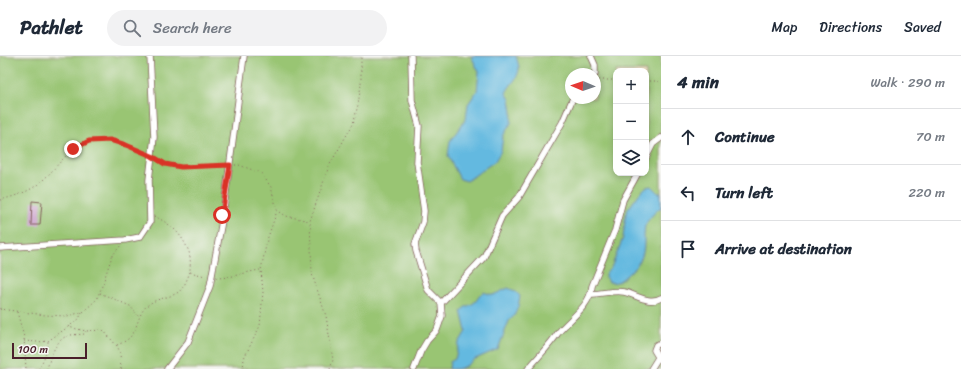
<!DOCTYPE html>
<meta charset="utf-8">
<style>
:root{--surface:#fff;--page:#f2f2f3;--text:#1f2937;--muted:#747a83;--line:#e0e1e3}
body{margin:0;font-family:Sriracha,sans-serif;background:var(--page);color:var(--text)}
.controls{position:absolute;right:12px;top:12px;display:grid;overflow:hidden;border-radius:8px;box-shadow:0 2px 6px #0003}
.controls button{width:36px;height:36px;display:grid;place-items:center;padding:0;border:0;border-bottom:1px solid var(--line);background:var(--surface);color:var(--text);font:20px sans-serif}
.compass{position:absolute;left:565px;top:12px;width:36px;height:36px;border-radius:50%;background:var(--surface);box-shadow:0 2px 6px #0003;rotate:272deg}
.scale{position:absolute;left:12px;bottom:10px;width:75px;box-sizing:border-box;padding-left:4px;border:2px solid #4a1f2b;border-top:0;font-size:11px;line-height:14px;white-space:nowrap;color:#4a1f2b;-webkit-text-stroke:3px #f6f6f2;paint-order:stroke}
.stop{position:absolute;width:12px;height:12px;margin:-9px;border:3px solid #d93025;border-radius:50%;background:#fff}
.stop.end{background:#d93025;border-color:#fff;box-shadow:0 1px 4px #0008}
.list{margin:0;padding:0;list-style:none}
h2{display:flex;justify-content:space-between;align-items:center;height:52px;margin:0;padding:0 16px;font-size:17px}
h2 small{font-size:13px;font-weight:400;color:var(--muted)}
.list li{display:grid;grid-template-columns:26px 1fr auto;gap:12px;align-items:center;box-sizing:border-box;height:56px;padding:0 16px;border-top:1px solid var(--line)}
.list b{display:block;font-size:15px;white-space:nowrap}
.list em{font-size:13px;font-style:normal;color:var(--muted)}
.icon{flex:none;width:22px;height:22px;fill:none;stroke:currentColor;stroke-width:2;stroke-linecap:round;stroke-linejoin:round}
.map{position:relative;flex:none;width:661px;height:313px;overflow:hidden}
header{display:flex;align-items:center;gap:24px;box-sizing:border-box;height:56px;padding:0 20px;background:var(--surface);border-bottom:1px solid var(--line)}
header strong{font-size:19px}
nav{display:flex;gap:22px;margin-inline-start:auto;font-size:14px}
.search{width:280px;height:36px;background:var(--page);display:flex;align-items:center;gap:10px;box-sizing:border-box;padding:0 14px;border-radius:22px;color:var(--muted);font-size:15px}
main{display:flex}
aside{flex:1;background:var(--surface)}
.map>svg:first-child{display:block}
.green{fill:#99c573;stroke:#72724f;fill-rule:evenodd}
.water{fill:#64b9e0;stroke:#576c86}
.building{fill:#c89ac9}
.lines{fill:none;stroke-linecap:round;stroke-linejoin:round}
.minor-casing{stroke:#84615d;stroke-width:7}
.path{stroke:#84615d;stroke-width:1;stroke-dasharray:1 3;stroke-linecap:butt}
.minor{stroke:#fff;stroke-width:5.5}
.route{stroke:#d93025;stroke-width:5}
</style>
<header>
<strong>Pathlet</strong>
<div class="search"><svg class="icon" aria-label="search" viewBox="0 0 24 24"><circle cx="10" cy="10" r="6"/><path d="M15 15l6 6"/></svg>Search here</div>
<nav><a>Map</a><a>Directions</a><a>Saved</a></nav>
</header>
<main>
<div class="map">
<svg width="661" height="313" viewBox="0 0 661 313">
<rect width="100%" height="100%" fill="#f6f6f2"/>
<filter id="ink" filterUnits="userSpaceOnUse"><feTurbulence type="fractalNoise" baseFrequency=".025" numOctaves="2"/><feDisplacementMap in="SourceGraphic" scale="8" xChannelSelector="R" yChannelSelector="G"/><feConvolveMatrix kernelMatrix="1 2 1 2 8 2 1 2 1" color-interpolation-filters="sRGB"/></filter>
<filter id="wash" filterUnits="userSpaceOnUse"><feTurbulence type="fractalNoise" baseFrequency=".012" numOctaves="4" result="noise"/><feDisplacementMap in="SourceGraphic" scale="16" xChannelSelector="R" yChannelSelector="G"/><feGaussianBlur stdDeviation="0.9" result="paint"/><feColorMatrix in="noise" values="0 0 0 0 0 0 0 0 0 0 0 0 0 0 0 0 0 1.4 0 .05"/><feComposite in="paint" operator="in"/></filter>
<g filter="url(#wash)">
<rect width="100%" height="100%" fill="#efdbba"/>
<path class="green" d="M0,0h661v313h-661zM616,15h30v102h-30zM571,18h24v24h-24z"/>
<g class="water">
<path d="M471,0h45c1,4 3,9 3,13 -1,10 -9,15 -13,24l4,6 2,13 -1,11 -8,13 -2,15 -6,10 -28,20 -7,-2 -12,-23 2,-15 16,-22 2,-15 9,-13 2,-19z"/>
<path d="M651,130l7,7h3v14c-6,5 -13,12 -16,19 -1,5 -1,11 -1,16 0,16 -5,22 -16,32 -7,6 -10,10 -19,8l-4,-5v-3l6,-6 12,-30 3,-26 13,-18 7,-7z"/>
<path d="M508,232l7,3 5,5 -2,11 -4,9 -5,5 -11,28 -25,11 -7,6 -8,3h-9l1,-7 5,-3 4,-16 7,-12 -5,-20c4,-5 9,-5 14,-9 2,-2 4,-6 8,-10l10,3z"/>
</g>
<g id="blocks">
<path class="building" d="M32,145l10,1 -2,23h-9z"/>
</g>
</g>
<g filter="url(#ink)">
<use href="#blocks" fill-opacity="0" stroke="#84615d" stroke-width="1"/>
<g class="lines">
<defs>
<g id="minor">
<path d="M411,0l1,44 7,26 -2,36 7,49 -1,11 -8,22 1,7 12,39 13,13 1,13 -5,14 -10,11 -6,10 -7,18"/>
<path d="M591,0l4,9v9"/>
<path d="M646,102l7,-14 8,-6"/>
<path d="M0,192l125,-8 15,-3 10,-15 -1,-42 5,-43 -4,-81"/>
<path d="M591,238c10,0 23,-4 33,-2 11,2 25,13 37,6"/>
<path d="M441,247l43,-46 18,-41 17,-19 4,-7 39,-67 11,-25"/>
<path d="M661,287l-5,2 -2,5 3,5 4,1"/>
<path d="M167,313l21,-27 22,-56 13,-71 21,-159"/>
<path d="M528,313c10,-12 21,-23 30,-36 12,-15 32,-26 34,-47l23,-56 8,-30 15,-27"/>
<path d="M651,313l8,-13"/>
</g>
</defs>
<use href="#minor" class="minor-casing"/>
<g class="path">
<path d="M595,24h21"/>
<path d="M646,25h15"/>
<path d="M156,103c21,11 45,7 67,6"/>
<path d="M235,109h4l22,8 10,14 6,23 9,6 24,5"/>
<path d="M0,144c12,-3 26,-7 37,-15 27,-21 32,-47 72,-45 12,1 26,9 37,14"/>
<path d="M154,160c17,8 28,18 35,36 2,6 1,14 1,20l15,4"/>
<path d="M216,222c16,0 29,-6 44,-8"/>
<path d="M100,237l30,13 9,11"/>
<path d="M0,253l45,6 22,1 16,-4 13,-12 5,-11 11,-33 9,-11"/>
<path d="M17,256l7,25 2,32"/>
<path d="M68,271l11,-8 3,-7"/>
<path d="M24,285l13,1 11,-1 20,-14 18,4 17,-1 14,16 3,6 1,17"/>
<path d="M117,289c3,-1 7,-3 11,-6 9,-7 9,-21 16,-30 8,-11 23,-10 33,-16 7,-4 10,-14 13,-21"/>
<path d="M39,313c4,-9 9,-18 9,-28"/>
<path d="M47,313c3,-11 8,-28 20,-33 5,-2 12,-1 17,-2l2,-3"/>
<path d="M243,313l1,-11 16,-32 3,-34 -2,-22 6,-30 10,-29"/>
<path d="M330,313l3,-9 -7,-44 -14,-42 -2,-53 19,-55 24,-42 5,-19 3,-20v-29"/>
</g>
<use href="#minor" class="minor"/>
</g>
</g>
<g class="lines" filter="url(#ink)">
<path class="route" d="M73,93l16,-8 21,-1 16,5 26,11 13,8 16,3 49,-2 -8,50"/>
</g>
</svg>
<div class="controls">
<button>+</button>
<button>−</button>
<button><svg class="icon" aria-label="layers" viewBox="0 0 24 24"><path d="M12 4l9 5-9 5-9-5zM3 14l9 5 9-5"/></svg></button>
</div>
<svg class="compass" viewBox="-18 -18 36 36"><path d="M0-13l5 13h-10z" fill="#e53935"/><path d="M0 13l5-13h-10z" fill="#747a83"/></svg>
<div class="scale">100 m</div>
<div class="stop" style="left:222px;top:159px"></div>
<div class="stop end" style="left:73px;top:93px"></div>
</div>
<aside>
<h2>4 min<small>Walk · 290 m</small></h2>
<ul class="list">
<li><svg class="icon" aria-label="ahead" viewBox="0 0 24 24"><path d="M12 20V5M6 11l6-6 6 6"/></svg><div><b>Continue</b></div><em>70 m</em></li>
<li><svg class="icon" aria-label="left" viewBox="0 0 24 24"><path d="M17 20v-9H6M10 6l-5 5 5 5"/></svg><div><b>Turn left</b></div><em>220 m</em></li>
<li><svg class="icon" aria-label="arrive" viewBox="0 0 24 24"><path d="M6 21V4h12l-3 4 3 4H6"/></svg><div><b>Arrive at destination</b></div></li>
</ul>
</aside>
</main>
